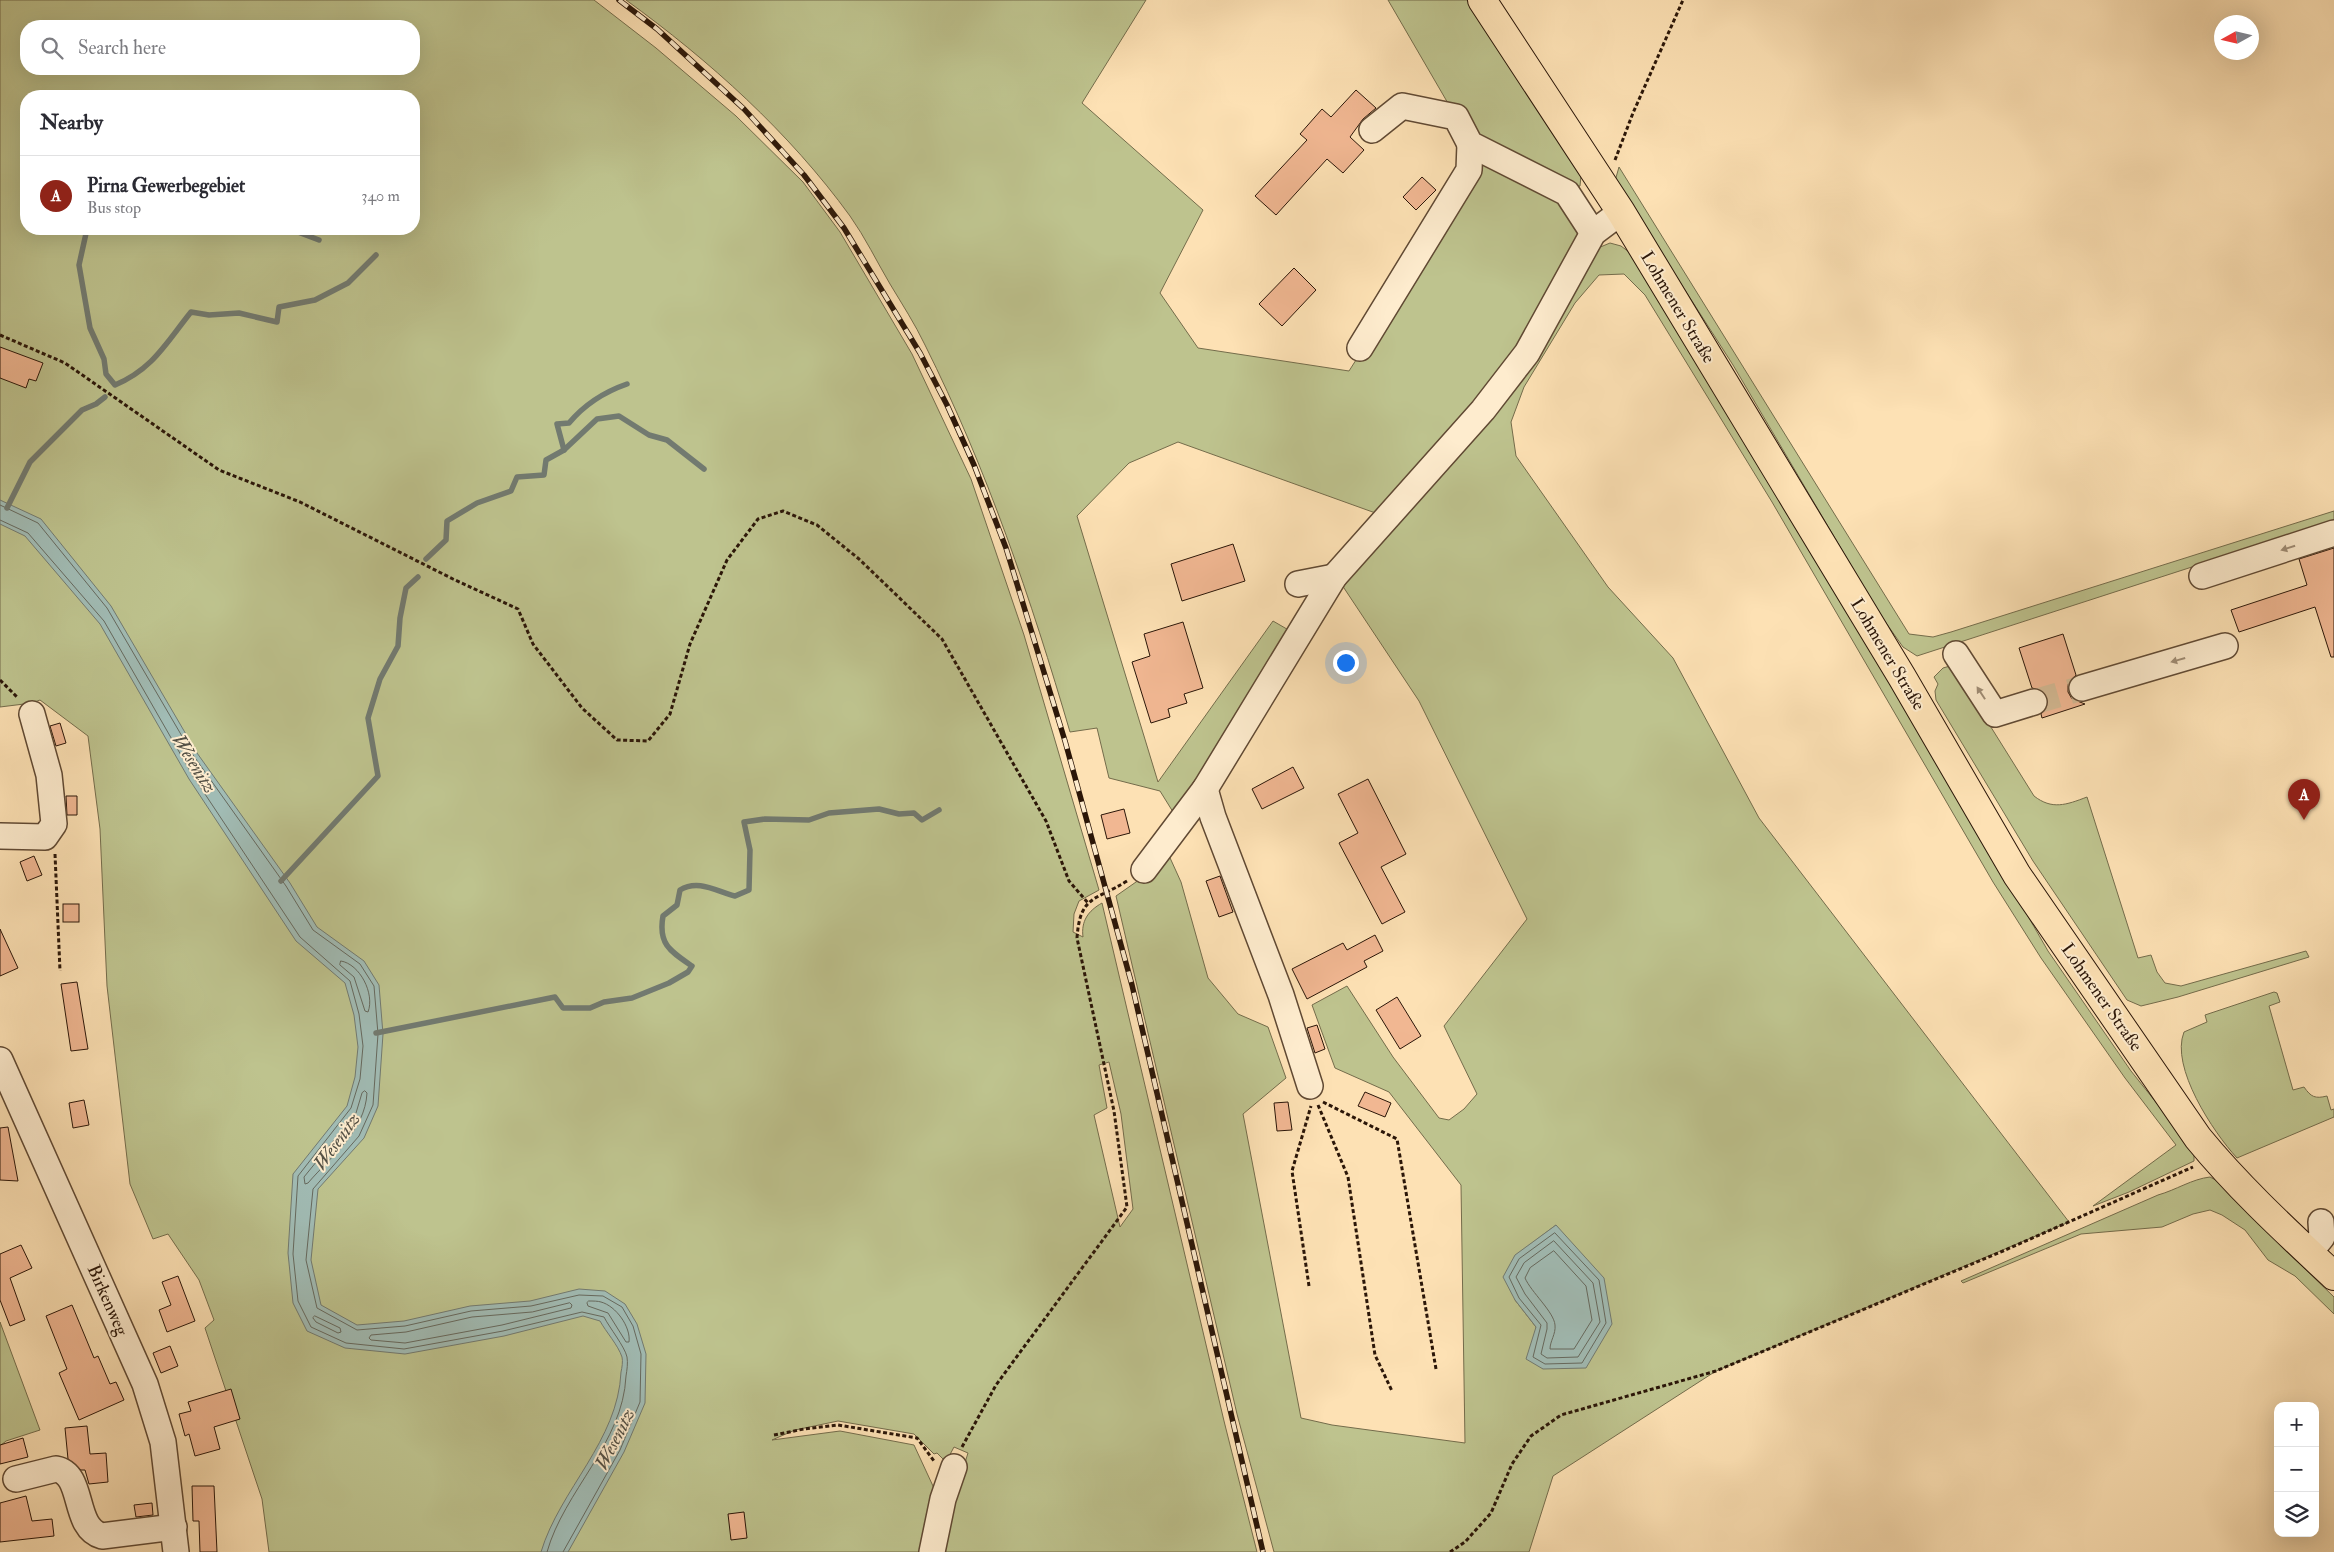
<!DOCTYPE html>
<meta charset="utf-8">
<style>
:root{--surface:#fff;--page:#f7f7f7;--text:#2b2b33;--muted:#7c7c81;--line:#e1e1e2;--accent:#8f2418}
body{margin:0;font-family:"IM FELL Double Pica",serif;background:var(--page);color:var(--text)}
.controls{position:absolute;right:15px;bottom:15px;display:grid;overflow:hidden;border-radius:10px;box-shadow:0 5px 20px #0002}
.controls button{width:45px;height:45px;display:grid;place-items:center;padding:0;border:0;border-bottom:1px solid var(--line);background:var(--surface);color:var(--text);font:25px sans-serif}
.compass{position:absolute;left:2214px;top:15px;width:45px;height:45px;border-radius:50%;background:var(--surface);box-shadow:0 5px 20px #0002;rotate:262deg}
.you{position:absolute;left:1345px;top:662px;width:18px;height:18px;margin:-12px;border:4px solid #fff;border-radius:50%;background:#1a73e8;box-shadow:0 0 0 8px #1a73e833}
.badge{display:grid;place-items:center;width:32px;height:32px;border-radius:50%;background:var(--accent);color:#fff;font-size:16px;font-weight:700}
.pin{position:absolute;translate:-50% -41px;filter:drop-shadow(0 1px 2px #0008)}
.pin::after{content:'';position:absolute;top:26px;width:18px;height:15px;background:inherit;clip-path:polygon(0 0,100% 0,50% 100%)}
.list{margin:0;padding:0;list-style:none}
h2{display:flex;justify-content:space-between;align-items:center;height:65px;margin:0;padding:0 20px;font-size:21px}
h2 small{font-size:16px;font-weight:400;color:var(--muted)}
.list li{display:grid;grid-template-columns:32px 1fr auto;gap:15px;align-items:center;box-sizing:border-box;height:80px;padding:0 20px;border-top:1px solid var(--line)}
.list b{display:block;font-size:19px;white-space:nowrap}
.list p{margin:0;font-size:16px;white-space:nowrap;color:var(--muted)}
.list em{font-size:16px;font-style:normal;color:var(--muted)}
.icon{flex:none;width:28px;height:28px;fill:none;stroke:currentColor;stroke-width:2;stroke-linecap:round;stroke-linejoin:round}
.map{position:relative;flex:none;width:2334px;height:1552px;overflow:hidden}
.search{position:absolute;background:var(--surface);box-shadow:0 5px 20px #0002;left:20px;top:20px;width:400px;height:55px;display:flex;align-items:center;gap:12px;box-sizing:border-box;padding:0 18px;border-radius:20px;color:var(--muted);font-size:19px}
.panel{position:absolute;background:var(--surface);box-shadow:0 5px 20px #0002;left:20px;top:90px;width:400px;height:145px;border-radius:20px}
.map>svg:first-child{display:block}
.green{fill:#bec38e;stroke:#746c4b;fill-rule:evenodd}
.water{fill:#a1bcb5;stroke:#727a70}
.lines{fill:none;stroke-linecap:round;stroke-linejoin:round}
.shore{stroke:#66695e;stroke-width:1}
.stream{stroke:#727a70;stroke-width:5.5}
.building{fill:#f1b792;stroke:#2b1608}
.minor-tunnel{stroke:#d3b892;stroke-width:25;stroke-dasharray:25 12;stroke-linecap:butt}
.minor-casing{stroke:#604933;stroke-width:28}
.major-casing{stroke:#2b1608;stroke-width:30}
.path{stroke:#2b1608;stroke-width:3;stroke-dasharray:4 2.5;stroke-linecap:butt}
.minor{stroke:#feecce;stroke-width:25}
.major{stroke:#fde1b4;stroke-width:28}
.rail-casing{stroke:#2b1608;stroke-width:5.5}
.rail{stroke:#feecce;stroke-width:4;stroke-dasharray:11;stroke-linecap:butt}
.oneway{fill:#9f8c75}
.labels{text-anchor:middle;stroke-width:4;stroke-linejoin:round;paint-order:stroke}
.street-label{font-size:18px;fill:#2b1608;stroke:#feecce}
.water-label{font-size:19px;font-style:italic;fill:#545045;stroke:#feecce}
</style>
<div class="map">
<svg width="2334" height="1552" viewBox="0 0 2334 1552">
<rect width="100%" height="100%" fill="#fde1b4"/>
<filter id="stains"><feTurbulence type="fractalNoise" baseFrequency=".004" numOctaves="4"/><feColorMatrix values="0 0 0 0 .2 0 0 0 0 .09 0 0 0 0 .02 0 0 0 .5 -.17"/></filter>
<radialGradient id="worn" r=".72"><stop offset=".6" stop-color="#630" stop-opacity="0"/><stop offset="1" stop-color="#630" stop-opacity=".3"/></radialGradient>
<g class="green">
<path d="M0,0h594l62,48 80,68 67,66 37,50 72,122 59,125 53,156 75,255 -20,11 -5,13 -1,18 10,5c-2,-16 5,-26 19,-34l122,518 33,131h-320l31,-99 -14,-6 -8,15 -9,-9 -3,1 -20,-20 -76,-13 -43,9 -23,10 68,-9 74,14 25,54 -11,53h-659l-7,-53 -57,-171 9,-8 -15,-40 -31,-46 -15,5 -23,-55 -23,-198 -7,-157 -12,-93 -48,-36 -8,3 -32,4zM26,26h388v43h-388zM26,96h388v133h-388zM1109,1062l12,52 12,95 -13,18 -26,-112 13,-7 -8,-43z"/>
<path d="M626,0h520l-64,103 121,107 -43,83 38,55 151,23 124,-195 3,-20 84,41 16,23 2,15 -61,119 -136,161 -203,-73 -49,21 -52,53 81,266 115,-161 19,11 -114,188 -18,-29 -51,-13 -12,-50 -27,4c-39,-133 -83,-263 -145,-387 -10,-21 -23,-41 -35,-61 -13,-22 -25,-47 -40,-68 -61,-84 -140,-155 -224,-216z"/>
<path d="M1388,0h79l114,176 -1,10 -10,3 -96,-55 -25,-29z"/>
<path d="M1619,167l290,467 24,3 18,-5 383,-121v10l-417,135 -14,-9 -24,-34 -146,-248 -118,-184z"/>
<path d="M1610,243l11,3 12,9 260,427 155,269 83,120 63,79v11l-65,31 -36,14 83,-61 -51,-67 -84,-120 -48,-76 -221,-380 -127,-207 -21,-21 -25,1 -24,28 -51,84 -13,35 5,34 92,131 65,71 86,160 310,404 -353,149 -163,105 -24,76h-255l-37,-138 -121,-518 30,-21 20,-26 15,33 27,96 30,36 30,13 18,51 -43,36 58,304 31,7 133,18 -4,-258 -72,-93 -54,-24 -23,-63 35,-19 46,71 46,61 10,2 15,-11 13,-15 -33,-68 83,-107 -108,-218 -79,-119 258,-334zM1556,1225l-13,144 -7,-42 -21,-27v-44z"/>
<path d="M1950,666l4,2 80,128c18,14 32,9 53,1l51,161 13,-3 6,17 8,11 16,3 125,-35 3,6 -131,40 -37,9 -14,-6 -94,-139 -97,-161 -1,-9 3,-7 -4,-7 9,-9z"/>
<path d="M2274,992l3,1 3,9 -11,4 24,84 11,-3c7,10 11,12 23,9l4,14 3,-1v8l-97,41c-24,-26 -67,-91 -53,-126l23,-10 -2,-7z"/>
<path d="M2210,1177l15,8 43,48 66,64v17l-39,-38 -27,-16 -23,-30 -23,-15 -12,-5 -17,4 -31,13 -81,7 -118,49 -2,-2 197,-86c18,-5 34,-16 52,-18z"/>
<path d="M0,1322l40,108 -34,11 -6,5z"/>
</g>
<g class="water">
<path d="M0,500l41,19 70,87 86,147 93,130 27,44 47,34 15,24 4,49 -5,72 -14,32 -46,51 -7,71 10,45 36,20 47,-4 66,-15 60,-5 49,-12 26,2 20,13 12,20 9,30 -1,49 -21,49 -56,100h-27c19,-63 77,-111 80,-180 1,-4 2,-11 1,-15 -4,-12 -16,-25 -22,-36l-17,-5 -79,20 -99,18 -60,-6 -38,-17 -14,-28 -5,-50 5,-79 54,-68 8,-29 3,-30 -4,-32 -9,-32 -49,-42 -107,-162 -89,-155 -75,-88 -25,-12z"/>
<path d="M1556,1225l48,53 8,46 -26,44 -43,1 -17,-10 10,-32 -21,-27 -12,-23 12,-22z"/>
</g>
<g class="lines">
<g class="shore">
<path d="M0,505l38,18 69,85 86,147 93,131 27,44 47,34 14,22 4,48 -5,71 -14,31 -46,53 -7,71 11,48 40,22 48,-4 66,-15 60,-5 48,-11 24,1 19,11 11,19 8,28 -1,48 -20,48 -57,102"/>
<path d="M0,520l28,13 76,88 89,155 107,161 50,44 9,33 4,32 -3,33 -9,29 -53,68 -5,78 5,47 13,26 35,16 58,6 99,-18 79,-19 22,5c5,10 21,30 23,40 1,6 0,13 -1,19 -3,67 -62,115 -79,176"/>
<path d="M341,961c19,3 34,33 27,51l-3,-1 -11,-34 -14,-12z"/>
<path d="M365,1091l2,2c-2,38 -36,63 -59,90l-3,1 -1,-7 52,-64 6,-20z"/>
<path d="M1555,1233l44,47 7,43 -24,40 -37,1 -12,-7 8,-32 -22,-27 -10,-21 10,-18z"/>
<path d="M1554,1241l39,42 7,39 -22,35 -31,1 -6,-4 6,-25v-6l-22,-29 -9,-17 8,-14z"/>
<path d="M1554,1251l32,35 6,34 -18,29h-24c0,-8 6,-15 5,-24 -1,-13 -24,-33 -30,-47l5,-10z"/>
<path d="M589,1301c4,0 9,0 12,1 15,4 30,25 28,40h-3l-18,-29 -20,-7 -1,-3z"/>
<path d="M570,1303l2,2 -1,3 -69,17 -97,18 -34,-3 -2,-2 2,-3 35,-3 66,-15 60,-5z"/>
<path d="M315,1316l25,12 1,4 -3,1 -22,-11 -3,-4z"/>
</g>
<g class="stream">
<path d="M87,229l-8,36 11,63 14,31 2,15 9,11c38,-16 51,-42 76,-73l18,3 30,-2 38,9 2,-15 36,-7 33,-17 28,-28"/>
<path d="M290,229l29,11"/>
<path d="M564,450l-7,-26 12,-1c16,-19 35,-31 58,-39"/>
<path d="M7,508l23,-46 52,-52 14,-6 9,-7"/>
<path d="M426,559l20,-19 1,-19 30,-18 34,-12 6,-14 27,-2 2,-15 18,-10 33,-31 22,-3 30,19 18,5 37,29"/>
<path d="M281,881l97,-105 -10,-58 12,-39 18,-33 2,-28 6,-30 12,-11"/>
<path d="M376,1033l179,-36 8,11h27l14,-6 28,-4 37,-15 19,-11 4,-6c-22,-15 -34,-22 -29,-50l14,-11 3,-15c18,-11 36,1 55,6l14,-6 1,-40 -6,-28 21,-3 44,1 20,-7 50,-4 20,5 15,-1 8,7 17,-10"/>
</g>
</g>
<g class="building">
<path d="M1356,90l20,18 -13,11 -13,18 14,13 -21,23 -16,-14 -51,56 -21,-19 52,-56 -7,-6 22,-25 9,8z"/>
<path d="M1422,177l14,13 -20,20 -13,-13z"/>
<path d="M1294,268l22,22 -34,36 -23,-22z"/>
<path d="M0,347l43,16 -7,18 -7,-2 -3,9 -26,-10z"/>
<path d="M1233,544l12,37 -63,20 -11,-37z"/>
<path d="M2334,548v109h-3l-16,-50 -76,25 -8,-22 76,-25 -8,-26z"/>
<path d="M1183,622l20,66 -19,6 3,9 -19,6 2,8 -19,6 -19,-61 18,-6 -6,-22z"/>
<path d="M2063,634l13,41 -8,9v8l4,7 13,5 -43,14 -1,-4 7,-8v-9l-5,-6 -11,-3 -13,-40z"/>
<path d="M60,723l6,20 -10,3 -6,-20z"/>
<path d="M1293,767l11,21 -42,21 -10,-20z"/>
<path d="M1368,779l38,75 -25,13 24,45 -23,12 -43,-81 19,-10 -20,-39z"/>
<path d="M66,796h11v19h-10z"/>
<path d="M1124,809l6,24 -23,6 -6,-24z"/>
<path d="M34,856l8,19 -15,6 -7,-19z"/>
<path d="M1220,876l13,36 -14,5 -13,-36z"/>
<rect x="63" y="904" width="16" height="18"/>
<path d="M0,929l18,39 -18,8z"/>
<path d="M1375,935l8,16 -19,10 3,6 -60,32 -15,-30 51,-26 4,7z"/>
<path d="M77,982l11,67 -17,2 -10,-67z"/>
<path d="M1397,997l24,39 -21,13 -24,-39z"/>
<path d="M1317,1025l8,24 -10,4 -8,-25z"/>
<path d="M1365,1092l26,11 -6,14 -27,-11z"/>
<path d="M84,1100l5,25 -16,3 -4,-25z"/>
<path d="M1288,1102l4,28 -15,1 -3,-28z"/>
<path d="M8,1127l10,54 -18,-1v-52z"/>
<path d="M21,1245l11,23 -22,10 15,42 -15,6 -10,-26v-46z"/>
<path d="M178,1276l17,45 -28,11 -8,-22 12,-5 -9,-23z"/>
<path d="M72,1305l22,53 4,-2 12,28 6,-2 8,18 -45,20 -20,-47 8,-4 -21,-53z"/>
<path d="M170,1346l8,20 -17,7 -8,-20z"/>
<path d="M231,1389l9,30 -26,8 6,22 -25,7 -6,-22 -4,2 -6,-22 12,-3 -3,-9z"/>
<path d="M87,1426l3,28 16,-1 2,29 -19,2 -4,-14h-4l-13,-11 -3,-31z"/>
<path d="M23,1438l5,19 -28,7v-19z"/>
<path d="M192,1486h22l3,66h-17l-1,-31h-6z"/>
<path d="M26,1496l6,25 20,-2 2,17 -54,6v-39z"/>
<path d="M152,1503l1,12 -17,2 -2,-12z"/>
<path d="M744,1512l3,26 -16,2 -3,-26z"/>
</g>
<g class="lines">
<path class="minor-tunnel" d="M2034,702l48,-14"/>
<defs>
<g id="minor">
<path d="M1372,130l30,-24 54,11 14,27 97,49 26,40"/>
<path d="M1360,348l109,-178 1,-26"/>
<path d="M2202,576l132,-43"/>
<path d="M1298,584l36,-7"/>
<path d="M1956,654l39,60 39,-12"/>
<path d="M2082,688l143,-42"/>
<path d="M1205,789l8,28 68,178 29,91"/>
<path d="M0,836l45,1 9,-13 -5,-49 -17,-61"/>
<path d="M1144,870l61,-81 129,-212 149,-167 44,-57 66,-120 28,-21"/>
<path d="M0,1060l145,324 18,58 13,110"/>
<path d="M2309,1253l13,-16 -1,-15"/>
<path d="M16,1479l40,-10c29,5 16,59 46,67l72,-9"/>
<path d="M932,1552l11,-53 11,-32"/>
</g>
<path id="major" d="M1482,0l139,212 281,465 115,198 181,263c41,50 89,94 136,138"/>
</defs>
<use href="#minor" class="minor-casing"/>
<use href="#major" class="major-casing"/>
<g class="path">
<path d="M1615,160l18,-47 50,-113"/>
<path d="M0,335l65,28 154,107 81,32 153,77 65,30 15,35 49,64 35,32 31,1 22,-27 20,-70 37,-84 31,-41 25,-8 34,14 42,34 83,80 104,182 23,60 19,22"/>
<path d="M0,680l18,18"/>
<path d="M55,854l5,117"/>
<path d="M1323,1102l74,37 39,230"/>
<path d="M1318,1105l30,72 27,178 17,36"/>
<path d="M1309,1286l-17,-115 19,-65"/>
<path d="M774,1435l30,-6 34,-4 79,13 17,23"/>
<path d="M962,1447l34,-62 131,-178 -13,-96 -37,-173c3,-43 18,-37 50,-57"/>
<path d="M1450,1552l15,-10 26,-29 21,-49 19,-28 30,-21 155,-44 287,-120 190,-84"/>
</g>
<use href="#minor" class="minor"/>
<use href="#major" class="major"/>
<defs>
<path id="rail" d="M619,0l38,29 87,80 60,66 40,53 76,125 27,52 27,60 32,83 59,193 67,244 131,567"/>
</defs>
<use href="#rail" class="rail-casing"/>
<use href="#rail" class="rail"/>
</g>
<defs><path id="oneway-solid" d="M-6-.8H1V-3.2L6.5 0L1 3.2V.8H-6Z" transform="scale(1.25)"/></defs>
<g class="oneway">
<use href="#oneway-solid" transform="translate(2288 548) rotate(162)"/>
<use href="#oneway-solid" transform="translate(2178 660) rotate(164)"/>
<use href="#oneway-solid" transform="translate(1981 693) rotate(-123)"/>
</g>
<g class="labels">
<g class="street-label">
<text transform="translate(1678 307) rotate(59)" y="6">Lohmener Straße</text>
<text transform="translate(1888 654) rotate(59)" y="6">Lohmener Straße</text>
<text transform="translate(2102 997) rotate(55)" y="6">Lohmener Straße</text>
<text transform="translate(108 1300) rotate(66)" y="6">Birkenweg</text>
</g>
<g class="water-label">
<text transform="translate(195 763) rotate(58)" y="7">Wesenitz</text>
<text transform="translate(336 1141) rotate(-54)" y="7">Wesenitz</text>
<text transform="translate(614 1439) rotate(-63)" y="7">Wesenitz</text>
</g>
</g>
<rect width="100%" height="100%" filter="url(#stains)"/>
<rect width="100%" height="100%" fill="url(#worn)"/>
</svg>
<div class="controls">
<button>+</button>
<button>−</button>
<button><svg class="icon" aria-label="layers" viewBox="0 0 24 24"><path d="M12 4l9 5-9 5-9-5zM3 14l9 5 9-5"/></svg></button>
</div>
<svg class="compass" viewBox="-18 -18 36 36"><path d="M0-13l5 13h-10z" fill="#e53935"/><path d="M0 13l5-13h-10z" fill="#7c7c81"/></svg>
<div class="you"></div>
<div class="pin badge" style="left:2304px;top:820px">A</div>
<div class="search"><svg class="icon" aria-label="search" viewBox="0 0 24 24"><circle cx="10" cy="10" r="6"/><path d="M15 15l6 6"/></svg>Search here</div>
<section class="panel">
<h2>Nearby<small></small></h2>
<ul class="list">
<li><span class="badge">A</span><div><b>Pirna Gewerbegebiet</b><p>Bus stop</p></div><em>340 m</em></li>
</ul>
</section>
</div>
